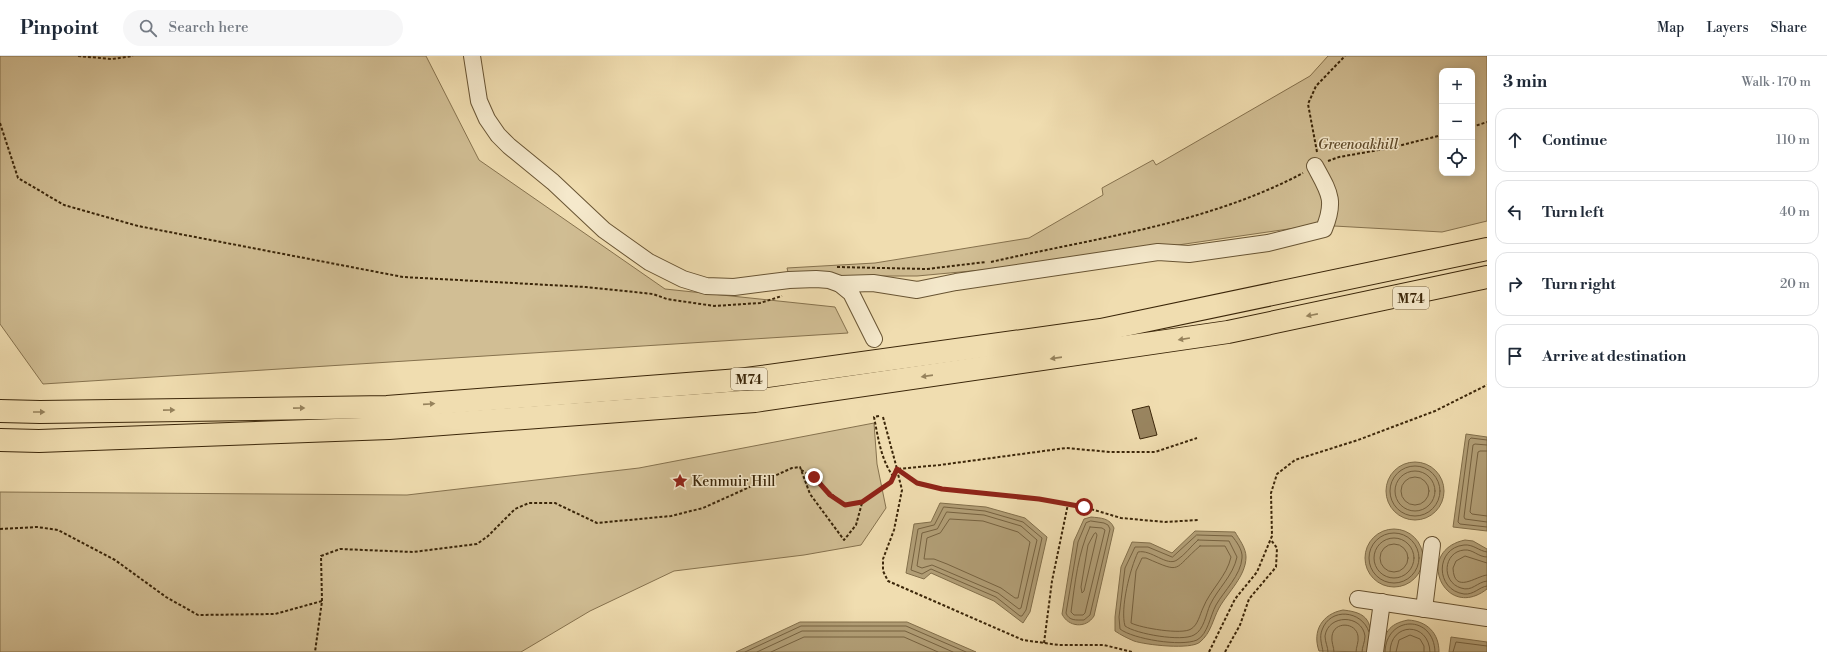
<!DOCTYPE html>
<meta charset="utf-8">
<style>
:root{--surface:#fff;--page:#f6f6f7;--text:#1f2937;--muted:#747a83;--line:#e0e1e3}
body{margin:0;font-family:"Libre Bodoni",serif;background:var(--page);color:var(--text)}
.controls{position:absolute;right:12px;top:12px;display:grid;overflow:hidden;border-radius:8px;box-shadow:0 2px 10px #0003}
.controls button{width:36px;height:36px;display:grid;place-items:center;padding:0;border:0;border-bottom:1px solid var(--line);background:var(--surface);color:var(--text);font:20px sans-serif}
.stop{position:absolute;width:12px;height:12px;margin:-9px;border:3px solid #8f2418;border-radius:50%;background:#fff}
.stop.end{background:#8f2418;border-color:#fff;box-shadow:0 1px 4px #0008}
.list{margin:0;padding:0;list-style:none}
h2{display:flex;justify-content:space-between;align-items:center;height:52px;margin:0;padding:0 16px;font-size:17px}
h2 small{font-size:13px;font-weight:400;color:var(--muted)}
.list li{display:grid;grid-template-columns:26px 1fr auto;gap:12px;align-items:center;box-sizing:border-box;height:64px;margin:0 8px 8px;padding:0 8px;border:1px solid var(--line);border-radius:12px}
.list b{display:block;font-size:15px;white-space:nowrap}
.list em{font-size:13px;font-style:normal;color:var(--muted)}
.icon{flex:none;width:22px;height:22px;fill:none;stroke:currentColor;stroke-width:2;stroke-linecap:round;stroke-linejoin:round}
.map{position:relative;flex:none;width:1487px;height:596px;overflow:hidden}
header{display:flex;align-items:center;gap:24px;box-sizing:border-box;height:56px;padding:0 20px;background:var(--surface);border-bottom:1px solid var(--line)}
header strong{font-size:19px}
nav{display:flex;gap:22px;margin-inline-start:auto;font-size:14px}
.search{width:280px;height:36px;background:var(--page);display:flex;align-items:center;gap:10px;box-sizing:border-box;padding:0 14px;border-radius:22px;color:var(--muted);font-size:15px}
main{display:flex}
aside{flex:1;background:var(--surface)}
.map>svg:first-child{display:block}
.green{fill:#d1be94;stroke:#86724e;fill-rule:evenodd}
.water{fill:#b29f77;stroke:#826f4b}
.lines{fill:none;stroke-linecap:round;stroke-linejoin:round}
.shore{stroke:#766240;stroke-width:1}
.building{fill:#998560;stroke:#3b2609}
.minor-casing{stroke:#685433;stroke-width:18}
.highway-casing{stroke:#3b2609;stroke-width:24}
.path{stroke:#3b2609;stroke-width:2;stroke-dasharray:3 2;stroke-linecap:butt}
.minor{stroke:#f5e9cc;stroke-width:16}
.highway{stroke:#f0ddb0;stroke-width:22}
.oneway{fill:#96825c}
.route{stroke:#8f2418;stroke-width:5}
.labels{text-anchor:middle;stroke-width:3;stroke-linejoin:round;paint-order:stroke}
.shield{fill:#f5e9cc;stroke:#736044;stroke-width:1}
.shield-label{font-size:13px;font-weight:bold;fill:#3b2609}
.park-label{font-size:14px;font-style:italic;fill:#604c2c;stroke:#f5e9cc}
.poi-label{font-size:14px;fill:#3b2609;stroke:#f5e9cc;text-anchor:start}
</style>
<header>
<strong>Pinpoint</strong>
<div class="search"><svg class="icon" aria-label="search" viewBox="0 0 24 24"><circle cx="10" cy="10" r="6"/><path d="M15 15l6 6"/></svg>Search here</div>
<nav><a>Map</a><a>Layers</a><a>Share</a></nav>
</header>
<main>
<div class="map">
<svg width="1487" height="596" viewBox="0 0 1487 596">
<rect width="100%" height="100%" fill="#f0ddb0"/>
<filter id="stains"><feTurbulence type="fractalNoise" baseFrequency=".005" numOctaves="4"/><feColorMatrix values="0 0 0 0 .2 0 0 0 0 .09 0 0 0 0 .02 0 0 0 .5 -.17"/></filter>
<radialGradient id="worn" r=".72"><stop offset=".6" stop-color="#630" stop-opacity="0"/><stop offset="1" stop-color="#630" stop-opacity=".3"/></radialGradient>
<g class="green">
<path d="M0,0h426l53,104 186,129 170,18 13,26 -805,51 -43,-60z"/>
<path d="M1328,0h159v165l-45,11 -126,-7 -269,39 -130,12h-128l-2,-8 88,-5 154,-25 74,-43 -1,-7 51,-28 3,5 154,-89zM1442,15h30v102h-30z"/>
<path d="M874,367l3,41 9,44 -25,37 -57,10 -130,16 -84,40 -69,41h-521v-160l407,3 232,-27z"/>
</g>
<g class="water">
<path d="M1466,378l21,3v94l-34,-4z"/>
<circle cx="1415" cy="435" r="29"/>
<path d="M940,447l46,4 39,11 22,19 -17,75 -7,11 -29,-22 -63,-28 -7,6 -18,-6 8,-49 17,-2z"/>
<path d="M1091,461c10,1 19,1 23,11l-20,88c-8,13 -26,11 -32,-2l12,-73 10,-22z"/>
<circle cx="1394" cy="502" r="29"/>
<path d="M1195,475l40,1c4,7 11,16 11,25 0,19 -18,35 -27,51 -6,11 -8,25 -19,34 -9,8 -54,3 -66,-1 -7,-3 -13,-6 -19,-10v-14l6,-50 11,-25 18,1 22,10z"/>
<path d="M1465,484l8,1 14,8v40c-42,33 -74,-38 -22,-49z"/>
<path d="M1343,554c31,3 28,17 27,42l-51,-1c-7,-20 3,-37 24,-41z"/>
<path d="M1408,564c19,1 31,13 31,32h-57c2,-19 6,-28 26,-32z"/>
<path d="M800,566h107l69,30h-240z"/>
<path d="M1451,581l36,5v10h-38z"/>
</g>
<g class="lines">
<g class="shore">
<path d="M1487,384l-16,-2 -2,2 -11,82 2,2 27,3"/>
<path d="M1487,389l-12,-1 -2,1 -9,72 1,2 22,3"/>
<path d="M1487,395h-7l-2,1 -8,60 2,2 15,2"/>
<circle cx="1415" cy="435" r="25"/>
<circle cx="1415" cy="435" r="20"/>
<circle cx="1415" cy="435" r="14"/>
<path d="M944,451l41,4 38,11 19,16 -16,72 -4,6h-2l-24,-19 -65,-28 -9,5 -11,-4 7,-41 16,-4z"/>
<path d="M947,456l37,3 37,11 16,14 -16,68 -2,1 -21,-16 -66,-28 -10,3 -5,-2 5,-33 15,-4z"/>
<path d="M950,463l33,2 35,11 12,10 -12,56h-3l-14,-10 -54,-24 -13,-5h-10l3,-21 13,-5z"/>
<path d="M1091,465l13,2 4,2 2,4 -20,86 -6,5c-8,0 -15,1 -18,-7l12,-71 8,-19z"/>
<path d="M1090,471l12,1 3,2 -20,83 -2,2h-9l-3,-3c4,-29 7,-59 19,-85z"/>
<path d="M1096,477l1,2 -13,56 -2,2 -1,-6 7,-42 6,-11z"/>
<circle cx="1394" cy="502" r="25"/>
<path d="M1197,479l35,1c4,5 11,14 10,22 -1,17 -18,33 -26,47 -6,11 -8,29 -19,35 -16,7 -64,-1 -77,-11l-1,-12 6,-49 10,-21h13l24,10z"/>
<circle cx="1394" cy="502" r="20"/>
<path d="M1198,484l31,1 8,16c-4,19 -19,31 -27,48 -4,9 -6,25 -16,30 -12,7 -58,-1 -69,-9 -5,-18 5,-57 13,-74 13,-3 29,15 39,8 8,-5 14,-14 21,-20z"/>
<circle cx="1394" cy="502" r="14"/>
<path d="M1200,490h25l6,11c-4,19 -21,33 -28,51 -3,6 -5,17 -12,21 -9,6 -50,-1 -60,-6l5,-52 6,-13h4c37,16 26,12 54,-12z"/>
<path d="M1487,496c-8,-1 -14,-8 -23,-7 -29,3 -29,45 0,49 10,1 15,-7 23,-8"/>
<path d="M1487,501c-9,0 -14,-8 -23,-7 -21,2 -23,32 -3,38 11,4 16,-6 26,-7"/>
<path d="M1487,507l-22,-7 -9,5 -3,7c1,27 23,8 34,7"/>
<path d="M745,596l56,-26h105l60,26"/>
<path d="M757,596l45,-21h103l48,21"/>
<path d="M771,596l33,-15h100l34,15"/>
<path d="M1323,596c-1,-8 -4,-14 -1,-22 8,-23 40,-20 47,2"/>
<path d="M1328,596c0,-5 -3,-10 -3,-16 3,-22 37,-22 40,0 0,6 -3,11 -3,16"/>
<path d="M1334,596c0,-5 -3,-10 -2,-16 2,-15 24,-14 26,0 1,6 -2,11 -2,16"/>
<path d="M1385,596c1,-37 49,-38 50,0"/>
<path d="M1390,596c0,-30 39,-31 40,0"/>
<path d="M1396,596l3,-12 11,-5 10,4 4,7v6"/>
<path d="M1453,596l3,-10 31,4"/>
</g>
</g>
<path class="building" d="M1149,350l8,29 -17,4 -8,-29z"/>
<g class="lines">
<defs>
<g id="minor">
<path d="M472,0l7,45 8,18 11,16 11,11 44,36 51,48 45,32 34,17 23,7 28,1 55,-7 27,-1 13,1 11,4 11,9 23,46"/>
<path d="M840,228l33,-1 44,7 39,-8 202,-30 31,2 79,-11 56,-14c12,-29 5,-37 -9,-63"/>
<path d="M1358,543l129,19"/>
<path d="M1424,553l8,-64"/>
<path d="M1375,596l7,-50"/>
</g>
<g id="highway">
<path d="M0,355l40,1 347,-5 352,-27 362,-50 386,-81"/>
<path d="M0,384l39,1 350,-13 366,-27 473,-69 259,-55"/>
</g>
</defs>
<use href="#minor" class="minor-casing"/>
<use href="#highway" class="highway-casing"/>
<g class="path">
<path d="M78,0l34,3 21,-3"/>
<path d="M0,67l18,55 46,27 74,21 265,51 183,10 67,7 14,5 47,7 46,-3 22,-7"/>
<path d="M1472,71l15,-5"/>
<path d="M1317,96l-9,-48 8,-18 29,-30"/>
<path d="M1328,105l11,-4 51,-9 52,-13"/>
<path d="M991,206c104,-24 216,-38 312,-89"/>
<path d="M837,211l90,2 59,-7"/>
<path d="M879,360l-5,1c4,20 7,43 19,59"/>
<path d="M883,361l14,52 43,-4 126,-17 44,4h45l42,-14"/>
<path d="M898,413l19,14 25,6 97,10 45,8 37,11 44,4 33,-2"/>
<path d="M801,414c17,9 28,24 44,35l17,-2"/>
<path d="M897,414l5,20 -8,40 -11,29v12l5,10 135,59 36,5h45l28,7"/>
<path d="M0,473l37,-2 21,3 57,30 51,37 32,18 77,-1 47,-13 -7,51"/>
<path d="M322,545l-1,-45 19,-7 73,3 64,-8 11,-8 27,-27 14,-6h26l42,20 74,-7 32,-8 89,-40 8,-1 10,27 34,46 12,-15 6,-22 29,-21 6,-13"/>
<path d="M1044,587l8,-62 16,-77"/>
<path d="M1209,596l26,-53 22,-27 15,-36 -1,-43 6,-19 18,-14 63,-20 77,-29 52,-26"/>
<path d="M1225,596l15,-27 9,-26 27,-32 1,-19 -6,-8"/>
</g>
<use href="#minor" class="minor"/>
<use href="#highway" class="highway"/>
</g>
<defs><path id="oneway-solid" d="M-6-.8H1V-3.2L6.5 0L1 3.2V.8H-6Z"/></defs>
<g class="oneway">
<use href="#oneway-solid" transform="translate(1312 259) rotate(169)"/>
<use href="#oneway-solid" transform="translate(1184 283) rotate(171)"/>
<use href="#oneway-solid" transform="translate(1056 302) rotate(172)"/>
<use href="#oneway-solid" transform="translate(927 320) rotate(172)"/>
<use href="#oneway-solid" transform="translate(429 348) rotate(-4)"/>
<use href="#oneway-solid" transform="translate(299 352) rotate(-1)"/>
<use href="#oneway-solid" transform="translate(169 354) rotate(-1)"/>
<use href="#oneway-solid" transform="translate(39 356)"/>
</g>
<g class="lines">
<path class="route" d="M814,421l16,18 15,10 17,-3 29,-20 6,-13 20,14 25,6 97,10 45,8"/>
</g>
<defs>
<symbol id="sight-bare" viewBox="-9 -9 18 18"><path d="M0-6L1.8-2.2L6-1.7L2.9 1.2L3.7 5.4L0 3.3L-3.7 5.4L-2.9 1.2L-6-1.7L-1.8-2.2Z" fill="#8f2418" stroke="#f5e9cc" stroke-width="2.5" paint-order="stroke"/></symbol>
</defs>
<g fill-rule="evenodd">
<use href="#sight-bare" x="669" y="414" width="22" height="22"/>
</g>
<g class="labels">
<g class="shield">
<rect x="1393" y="231" width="36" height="22" rx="3"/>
<rect x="731" y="312" width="36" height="22" rx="3"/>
</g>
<g class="shield-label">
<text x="1411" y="247">M74</text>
<text x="749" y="328">M74</text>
</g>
<g class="park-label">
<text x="1358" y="93">Greenoakhill</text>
</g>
<g class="poi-label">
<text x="692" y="430">Kenmuir Hill</text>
</g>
</g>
<rect width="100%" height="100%" filter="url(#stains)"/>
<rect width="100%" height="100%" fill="url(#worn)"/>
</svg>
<div class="controls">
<button>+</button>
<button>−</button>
<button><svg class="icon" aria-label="locate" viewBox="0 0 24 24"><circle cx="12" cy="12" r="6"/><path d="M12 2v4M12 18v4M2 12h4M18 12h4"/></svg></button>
</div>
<div class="stop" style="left:1084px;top:451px"></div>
<div class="stop end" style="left:814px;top:421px"></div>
</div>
<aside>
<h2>3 min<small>Walk · 170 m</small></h2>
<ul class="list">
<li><svg class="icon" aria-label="ahead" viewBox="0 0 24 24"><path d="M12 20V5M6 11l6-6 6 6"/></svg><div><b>Continue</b></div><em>110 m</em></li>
<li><svg class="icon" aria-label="left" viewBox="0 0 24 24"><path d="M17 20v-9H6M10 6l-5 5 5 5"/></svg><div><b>Turn left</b></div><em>40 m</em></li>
<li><svg class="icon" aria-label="right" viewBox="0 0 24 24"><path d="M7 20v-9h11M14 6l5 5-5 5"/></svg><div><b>Turn right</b></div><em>20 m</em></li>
<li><svg class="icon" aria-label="arrive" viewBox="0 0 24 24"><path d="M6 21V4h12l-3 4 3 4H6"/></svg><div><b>Arrive at destination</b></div></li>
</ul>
</aside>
</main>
